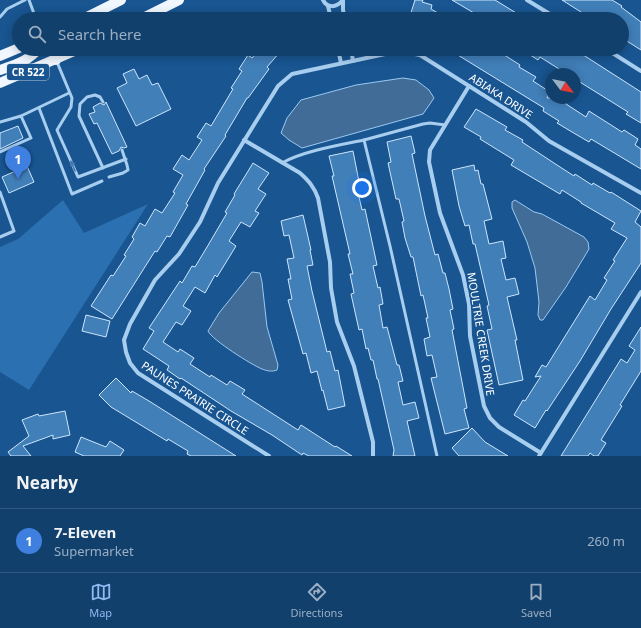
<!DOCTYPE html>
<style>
:root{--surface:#12406d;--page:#1b4772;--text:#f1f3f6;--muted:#9cafc2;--line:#315980;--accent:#90b9f0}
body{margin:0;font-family:"Noto Sans",sans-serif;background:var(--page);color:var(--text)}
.compass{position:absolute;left:545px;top:68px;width:36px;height:36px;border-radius:50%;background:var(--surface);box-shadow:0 2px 10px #0003;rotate:122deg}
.you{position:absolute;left:362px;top:188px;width:14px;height:14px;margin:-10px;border:3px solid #fff;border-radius:50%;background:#1a73e8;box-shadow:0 0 0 6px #1a73e833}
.badge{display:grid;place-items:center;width:26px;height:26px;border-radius:50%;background:var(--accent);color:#fff;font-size:13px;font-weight:700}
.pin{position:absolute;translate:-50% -33px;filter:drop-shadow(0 1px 2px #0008)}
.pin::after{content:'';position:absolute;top:21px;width:14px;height:12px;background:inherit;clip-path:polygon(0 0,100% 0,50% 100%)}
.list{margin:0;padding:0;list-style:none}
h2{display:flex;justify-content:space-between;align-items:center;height:52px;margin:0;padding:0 16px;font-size:17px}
h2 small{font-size:13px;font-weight:400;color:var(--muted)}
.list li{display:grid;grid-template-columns:26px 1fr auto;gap:12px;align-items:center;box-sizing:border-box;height:64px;padding:0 16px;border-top:1px solid var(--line)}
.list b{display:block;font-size:15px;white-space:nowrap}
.list p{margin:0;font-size:13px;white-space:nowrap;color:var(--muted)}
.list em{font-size:13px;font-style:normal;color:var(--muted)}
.icon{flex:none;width:22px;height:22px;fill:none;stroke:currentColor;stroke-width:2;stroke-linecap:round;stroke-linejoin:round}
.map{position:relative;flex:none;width:641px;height:456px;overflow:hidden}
.search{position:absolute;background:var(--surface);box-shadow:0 2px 10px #0003;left:12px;right:12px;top:12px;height:44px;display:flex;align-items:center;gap:10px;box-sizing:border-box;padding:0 14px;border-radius:22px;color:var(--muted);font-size:15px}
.sheet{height:116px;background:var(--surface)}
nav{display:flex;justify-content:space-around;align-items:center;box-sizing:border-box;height:56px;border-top:1px solid var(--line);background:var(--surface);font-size:11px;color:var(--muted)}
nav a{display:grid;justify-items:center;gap:2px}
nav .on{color:var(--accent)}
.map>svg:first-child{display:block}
.green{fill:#2b70b0}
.water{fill:#416c98;stroke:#9ac9f2}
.building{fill:#417fb9;stroke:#cee5fb}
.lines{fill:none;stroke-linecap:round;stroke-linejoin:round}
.service{stroke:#a7cdef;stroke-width:3}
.minor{stroke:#a7cdef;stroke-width:4}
.primary{stroke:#f0f7ff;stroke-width:10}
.oneway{fill:#4379ad}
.labels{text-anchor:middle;stroke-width:3.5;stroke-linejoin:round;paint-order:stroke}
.shield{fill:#185591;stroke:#baccde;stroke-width:1}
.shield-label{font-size:10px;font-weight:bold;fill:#fff}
.street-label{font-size:11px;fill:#fff;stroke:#185591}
</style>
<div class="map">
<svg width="641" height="456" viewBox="0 0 641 456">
<rect width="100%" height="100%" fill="#185591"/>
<path class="green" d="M63,200l21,33 64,-29 -119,186 -29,-18v-125l18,-8z"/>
<g class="water">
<path d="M403,78l13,2 13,10 5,8 -11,16 -121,34 -13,-8 -8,-7 6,-15 14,-18 55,-15z"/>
<path d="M515,200l19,12 8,2 42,23 4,5 1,7 -23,38 -23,33h-3l-2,-5 1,-13 -4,-34 -8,-26 -15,-34v-6z"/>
<path d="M252,272l8,1 2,9 5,45 11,38 -1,5c-5,2 -10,1 -15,-1 -10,-4 -50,-29 -54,-38l11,-18z"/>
</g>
<g class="building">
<path d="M415,0h8l-1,2 10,3 -1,4 17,10h-39z"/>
<path d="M452,0h43l31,19h-47l-6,-4 1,-2z"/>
<path d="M562,0h50l10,6 -1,1 20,15v28l-19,-12v-19h-30z"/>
<path d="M260,49h17l3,3 -13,15 2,2 -21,29h-1l-22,37 1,1 -22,33 1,1 -19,34 2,1 -18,32 -3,-1 -10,16 -2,-1 -43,68 -21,-13 20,-31 2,1 13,-20 -2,-1 10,-16 -2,-2 8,-14 5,3 10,-17 7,4 13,-20 -2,-1 10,-17 -10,-6 9,-14 7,5 13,-20 -5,-3 9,-14 5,3 22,-37 -2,-1 11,-17 -3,-2 9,-14 4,3z"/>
<path d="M448,49h47l25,16 -1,2 17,10 -3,4 17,11 -3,6h17l4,2 -2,4 20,13 3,-6 33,21 2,-2 14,9 -3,6 6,4v20l-50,-30 -2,3 -17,-10 -15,-9 2,-2 -16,-10 1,-3z"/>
<path d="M521,49h41l5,3 2,-3h5l67,43v31l-15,-9 2,-2 -53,-33v-5h-8l-27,-17 -2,3z"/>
<path d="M134,69l5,10 8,-4 5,10 6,-2 13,26 -35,17 -19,-38 10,-5 -4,-9z"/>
<path d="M106,102l21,45 -3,1 -3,-1 -2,4 -7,3 -15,-31 -3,1 -5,-10 6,-2 -2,-5 7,-4 4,2z"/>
<path d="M476,109l31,18 -2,3 18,10 -1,2 35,23 17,11 1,-2 17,11 1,-2 17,10 1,-1 30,19 -6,11 6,5v36l-30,46 -31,52 -33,50 -1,-1 -11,18 -21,-13 9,-15 2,1 16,-25 -6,1 7,-12 4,2 44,-71 5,4 12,-20 -3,-2 11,-17 -2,-1 14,-22 -16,-9 4,-6 -34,-20v-1l-19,-12 -2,4 -49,-29 3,-5 -34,-21 1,-2 -17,-10z"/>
<path d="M18,126l5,12 -23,11v-16z"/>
<path d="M411,136l4,17 -3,1 13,62 10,39 3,-1 5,19h2l4,16 4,20 -3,1 4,19 -2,1 15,78 -3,1 5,19 -24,6 -14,-56 6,-1 -5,-22 -5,1 -3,-17 6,-2 -4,-19h2l-5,-23 -2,1 -8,-39h-2l-6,-19 -3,-16 2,-1 -5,-22h-3l-8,-36 3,-1 -4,-20z"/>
<path d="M353,151l7,36 -3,1 5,22 3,-1 12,56 -4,1 5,22 2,-1 3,17 -4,1 4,23 4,-1 10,38h2l4,16 -5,1 5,23 12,-3 4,16 -12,3 8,35h-22l1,-6 -16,-71h-1l-4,-19h-2l-3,-12 -2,1 -4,-20 -3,1 -8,-36 3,-1 -4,-19h3l-5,-20h2l-18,-78h2l-5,-20z"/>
<path d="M253,163l16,10 -11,16 8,5 -11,17 4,2 -9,14 -9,-5 -12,19 7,5 -19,31 -2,-2 -10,18 -10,-6 -12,19 8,5 -9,14 -6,-3 -13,20 15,10 2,-3 14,9 -4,6 20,13 1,-2 16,10 3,-4 15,9 -3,4 56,36 3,-5 34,22 1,-1 16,10h-43l-6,-3 -1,2 -30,-20 -41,-24 -50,-33 -1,1 -13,-9 2,-4 -26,-17 11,-18 -5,-3 31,-47 2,2 10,-17 3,1 12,-20 20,-34 -2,-1 10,-17 -1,-1z"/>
<path d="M474,165l1,6 3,-1 3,14h2l9,35 -8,2 5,23 14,-3 3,17 -5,1 5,21 9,-2 4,16 -12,3 10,43h-2l8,40 -24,5 -12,-55 5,-1 -5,-23 2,-1 -14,-61h-2l-4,-19 -4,1 -6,-20 -7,-36z"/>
<path d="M27,166l7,16 -25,11 -7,-16z"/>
<path d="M303,215l8,35h-1l3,15 -6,1 5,25 15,61 3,-1 5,20 3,-1 7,36 -17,4 -5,-20 -1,1 -5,-20 -6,2 -5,-20 -3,1 -15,-54 4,-1 -4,-20h3l-4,-20 7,-1 -5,-23 -5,1 -3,-15z"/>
<path d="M86,315l24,6 -4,16 -24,-6z"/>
<path d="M641,327v44l-21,34 2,1 -21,34 5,3 -8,13h-4l-4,-3 -2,3h-27l60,-97 6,4 8,-13 -6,-4z"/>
<path d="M116,378l15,15 1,-2 17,10 87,55h-45l-4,-2 1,-3 -20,-12 -1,2 -56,-34 -12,-12z"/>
<path d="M65,411l5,24 -17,4v-4l-30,11 8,10h-20l-3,-4 21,-16 -7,-16 16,-6 1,2z"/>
<path d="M472,428l13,14 23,14h-49l-7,-8z"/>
<path d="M81,437l25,10 4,-6 14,9 -4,6h-36l-9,-4z"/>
</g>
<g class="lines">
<g class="service">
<path d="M29,0l7,19"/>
<path d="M0,17l7,-8 18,-9"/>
<path d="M57,62l15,36 -1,9 -14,23 21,47 48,-18"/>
<path d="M39,108l33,86 30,-13"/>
<path d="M0,122l21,-6 48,-23"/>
<path d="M364,140l59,-16 7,-1 15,2"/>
<path d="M0,152l31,-14 -10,-22"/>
<path d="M282,163c21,-12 58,-18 82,-23l26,106 47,210"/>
<path d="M103,168l-24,-52 1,-12 7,-7 8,-2 5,2 3,5"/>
<path d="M109,177l14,-4 5,-3 -1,-5 -5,-15"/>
<path d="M0,192l14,39 -14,6"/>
</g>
<g class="minor">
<path d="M323,0c4,8 13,8 19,1"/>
<path d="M343,0v10l2,9"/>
<path d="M527,0l31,19"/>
<path d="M328,6l3,13"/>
<path d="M338,49l3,14"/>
<path d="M351,49l2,12"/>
<path d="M606,49l35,22"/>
<path d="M469,86l-39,64 -1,12 11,51 23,62 6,29 1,32 14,70 6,12 9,9 42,26"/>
<path d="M244,140l56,33c9,8 14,14 18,25l12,64 1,26 6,34 17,44 19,76v14"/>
<path d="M269,456l-131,-83 -8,-10 -4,-11 -2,-12 6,-16 25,-44 24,-26 21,-32 18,-39 60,-97 14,-12 107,-23 21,4 106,67 23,19 92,52"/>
<path d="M539,456l102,-164"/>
</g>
<g class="primary">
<path d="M83,19l38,-19"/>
<path d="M141,19l38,-19"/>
<path d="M0,56l19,-8"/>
<path d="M56,60v-11"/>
<path d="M0,70c14,-5 29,-9 38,-21"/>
<path d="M0,83l79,-34"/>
</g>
</g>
<defs><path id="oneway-solid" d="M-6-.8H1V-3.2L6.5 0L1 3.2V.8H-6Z"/></defs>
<use class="oneway" href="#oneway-solid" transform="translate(73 166) rotate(-113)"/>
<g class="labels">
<rect class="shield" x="7" y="64" width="42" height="16" rx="3"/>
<g class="shield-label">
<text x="28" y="76">CR 522</text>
</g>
<g class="street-label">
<text transform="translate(501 96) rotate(33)" y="4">ABIAKA DRIVE</text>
<text transform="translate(481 334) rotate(81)" y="4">MOULTRIE CREEK DRIVE</text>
<text transform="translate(195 398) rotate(33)" y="4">PAUNES PRAIRIE CIRCLE</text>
</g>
</g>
</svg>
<svg class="compass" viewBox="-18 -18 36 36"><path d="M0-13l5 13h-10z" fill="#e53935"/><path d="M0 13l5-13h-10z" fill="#9cafc2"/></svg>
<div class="you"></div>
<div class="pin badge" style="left:18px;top:179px;background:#3f7fe0">1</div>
<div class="search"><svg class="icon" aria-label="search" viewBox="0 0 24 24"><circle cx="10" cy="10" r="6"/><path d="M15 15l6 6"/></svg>Search here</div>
</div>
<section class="sheet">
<h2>Nearby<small></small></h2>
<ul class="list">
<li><span class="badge" style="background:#3f7fe0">1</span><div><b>7-Eleven</b><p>Supermarket</p></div><em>260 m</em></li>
</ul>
</section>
<nav>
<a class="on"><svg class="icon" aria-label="map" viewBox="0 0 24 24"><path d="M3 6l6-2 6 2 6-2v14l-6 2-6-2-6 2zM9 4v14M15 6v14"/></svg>Map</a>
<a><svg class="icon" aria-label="directions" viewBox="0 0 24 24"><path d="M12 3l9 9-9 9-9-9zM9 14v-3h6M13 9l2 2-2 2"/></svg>Directions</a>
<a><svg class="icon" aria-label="saved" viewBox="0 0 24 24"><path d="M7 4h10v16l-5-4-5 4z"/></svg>Saved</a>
</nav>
